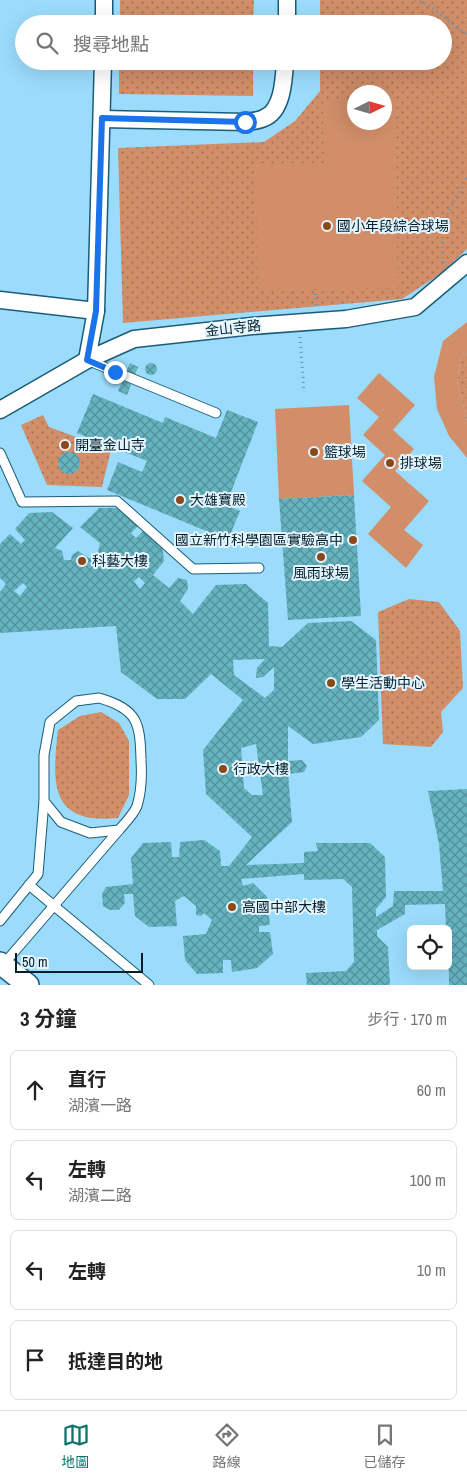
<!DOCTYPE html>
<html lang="zh-TW">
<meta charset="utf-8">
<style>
:root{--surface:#fff;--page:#f2f2f2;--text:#222;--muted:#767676;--line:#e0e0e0;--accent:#0f766e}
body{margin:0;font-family:"Archivo Narrow","Noto Sans TC",sans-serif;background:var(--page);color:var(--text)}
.controls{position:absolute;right:15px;bottom:15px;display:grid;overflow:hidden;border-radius:8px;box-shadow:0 5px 20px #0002}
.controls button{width:45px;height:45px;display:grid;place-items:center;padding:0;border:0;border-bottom:1px solid var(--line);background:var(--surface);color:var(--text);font:25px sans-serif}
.compass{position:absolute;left:347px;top:85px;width:45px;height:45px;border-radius:50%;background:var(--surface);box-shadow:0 5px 20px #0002;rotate:85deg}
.scale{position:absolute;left:15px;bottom:12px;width:128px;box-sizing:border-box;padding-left:5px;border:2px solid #041e2a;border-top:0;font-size:14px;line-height:18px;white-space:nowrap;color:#041e2a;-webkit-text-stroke:4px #e3f5ff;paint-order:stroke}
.stop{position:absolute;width:15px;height:15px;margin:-11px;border:4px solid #1a73e8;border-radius:50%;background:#fff}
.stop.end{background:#1a73e8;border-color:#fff;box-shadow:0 1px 5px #0008}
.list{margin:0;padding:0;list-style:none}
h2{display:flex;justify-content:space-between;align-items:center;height:65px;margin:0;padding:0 20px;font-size:21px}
h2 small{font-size:16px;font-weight:400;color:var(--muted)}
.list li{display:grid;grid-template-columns:32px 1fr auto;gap:15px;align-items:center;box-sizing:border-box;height:80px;margin:0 10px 10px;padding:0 10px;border:1px solid var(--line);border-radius:8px}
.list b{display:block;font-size:19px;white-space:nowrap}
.list p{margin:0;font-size:16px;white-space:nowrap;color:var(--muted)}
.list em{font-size:16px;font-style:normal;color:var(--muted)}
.icon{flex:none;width:28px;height:28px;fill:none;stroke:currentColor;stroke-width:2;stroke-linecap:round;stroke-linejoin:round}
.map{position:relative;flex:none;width:467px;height:985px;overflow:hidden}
.search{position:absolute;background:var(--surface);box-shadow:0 5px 20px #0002;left:15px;right:15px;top:15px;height:55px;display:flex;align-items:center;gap:12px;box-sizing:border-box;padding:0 18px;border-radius:28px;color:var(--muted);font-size:19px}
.sheet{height:425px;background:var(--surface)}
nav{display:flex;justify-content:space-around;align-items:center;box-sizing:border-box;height:70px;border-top:1px solid var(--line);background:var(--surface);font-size:14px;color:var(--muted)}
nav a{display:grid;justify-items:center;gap:2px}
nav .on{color:var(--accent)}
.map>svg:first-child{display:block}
.green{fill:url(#green-dots);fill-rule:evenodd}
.pitch{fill:#d18e69}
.building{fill:url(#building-cross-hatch);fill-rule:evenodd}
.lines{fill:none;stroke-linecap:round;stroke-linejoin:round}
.service-casing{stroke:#1a5d78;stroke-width:11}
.minor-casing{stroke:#1a5d78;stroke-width:19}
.tertiary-casing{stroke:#1a5d78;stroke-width:24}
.path{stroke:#6497b0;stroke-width:3;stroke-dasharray:1 4;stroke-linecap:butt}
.service{stroke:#fff;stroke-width:9}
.minor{stroke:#fff;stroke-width:16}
.tertiary{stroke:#fff;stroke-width:21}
.route{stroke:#1a73e8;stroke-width:6}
.poi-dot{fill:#8b481b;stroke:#e3f5ff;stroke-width:2}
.labels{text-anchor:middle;stroke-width:4;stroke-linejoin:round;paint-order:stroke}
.poi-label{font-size:14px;fill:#041e2a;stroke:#e3f5ff;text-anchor:start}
.street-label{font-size:14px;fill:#041e2a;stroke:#e3f5ff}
</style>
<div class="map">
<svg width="467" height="985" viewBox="0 0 467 985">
<defs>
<pattern id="green-dots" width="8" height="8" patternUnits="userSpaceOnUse" patternTransform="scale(1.25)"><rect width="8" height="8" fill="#d18e69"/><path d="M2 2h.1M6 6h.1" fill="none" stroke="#a77357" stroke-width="1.8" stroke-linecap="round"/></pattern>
<pattern id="building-cross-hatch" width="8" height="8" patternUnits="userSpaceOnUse" patternTransform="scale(1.25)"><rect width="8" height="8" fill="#66b3c0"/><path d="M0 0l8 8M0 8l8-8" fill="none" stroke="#52919c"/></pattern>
</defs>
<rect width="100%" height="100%" fill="#9bdbfb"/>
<g class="green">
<path d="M120,0h134l-1,24h-133z"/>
<path d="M320,0h147v249l-27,25 -38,25 -279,24 -5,-175 146,-6 31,-21 25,-30v-30h123v-37h-123zM354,92h30v30h-30z"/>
<path d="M119,61h134v35l-134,-2z"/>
<path d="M467,353v68l-10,-40 4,-24z"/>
<path d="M43,415l6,12 62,23 -9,37 -55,-2 -26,-60z"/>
<path d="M409,599l30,3 21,29 3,57 -22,24 2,20 -12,15 -48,-3 -5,-132z"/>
<path d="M101,712l18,11 10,18v54l-11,23c-69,7 -66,-35 -60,-88l22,-14z"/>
</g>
<g class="pitch">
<path d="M385,99h10l3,189 -140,2 -2,-126 68,-1 -1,-63h31v22h30z"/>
<path d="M467,322v31l-6,4 -4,24 10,40v37l-18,-22 -12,-27 -3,-32 9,-36z"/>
<path d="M379,373l36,32 -22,25 21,19 -19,22 34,30 -25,29 19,15 -17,23 -38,-34 23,-27 -29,-26 23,-26 -22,-20 16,-18 -22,-19z"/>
<path d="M349,405l5,90 -75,4 -4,-90z"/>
</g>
<g class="building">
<circle cx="151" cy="369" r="6"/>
<path d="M130,363l8,4 -11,28 -9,-4z"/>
<path d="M93,394l70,29 2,-6 51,21 11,-28 31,12 -32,83 14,6 -12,29 -121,-50 11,-28 24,10 5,-11 -70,-28z"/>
<circle cx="69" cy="463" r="11"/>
<path d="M354,495l7,121 -73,4 -9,-121z"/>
<path d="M99,508h19l21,17 -8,8 5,5 9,-9 17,14 2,18 -11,14 16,13 9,-10 9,2 1,9 -8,12 13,13 23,-29 30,-1 22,19 1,43 13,1 26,-24 43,-2 25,19 3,80 -18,17 -48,7 -25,-18v35l14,-1 5,6 -3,6 -16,2 4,48 -46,43 58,-2v-11l14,-1 -2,-8h54l15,14 1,40 -10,12v8l17,-11 1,-15h49l-4,-47 -11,-53 39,-2v196h-18l-1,-56h-2l-1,-25 -40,1v9l-28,16v6l11,11 2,38h-83l-1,-12 40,-2 8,-9 -2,-75 -9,-8 -39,1v-6l-63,5 2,7 10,-3 14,14 3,28 -11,1v6h11l3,22 -16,14 -25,4 -1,-12h-8v13l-26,1 -12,-14 -2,-24 23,-2 6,-14 -8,-7 -3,3 -5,-1v-9l-12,-10 -9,5 2,25 -28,1 -14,-11 -2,-22h-9l1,9 -6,7h-9l-7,-4 -1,-12 4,-7 27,-3 -2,-26 12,-15 28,-1 1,15h7l1,-15 24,-2 16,11 1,15h8l23,-29 -46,-43 -3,-44 40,-50 -32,-26 -26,25h-28l-36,-27 -5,-46 -116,7v-41l6,-8 -6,-6v-34l10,-10 11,10 4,-4 -10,-11 14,-16 23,-1 21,16 -18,20 7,3 2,9h7l1,-5 6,-4 11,7 8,-1 3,-14 -20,-16zM139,577l6,6 -5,6 -6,-8zM23,583l4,4 -7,9 -6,-5zM265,659l-8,9 -1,10 7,-1 11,-10v23l-9,8 -31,-23 -1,-15zM256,744l7,51h-11l-8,-7 -3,-40z"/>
</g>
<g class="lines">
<defs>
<g id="service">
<path d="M87,360l129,53"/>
<path d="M0,453l22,49 95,-1 76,68 66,-1"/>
<path d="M99,698c39,11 41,25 42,62 1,16 1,30 -4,46 -3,8 -12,17 -18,24l-29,3 -29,-11 -17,-21v-46l6,-33 26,-21z"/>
<path d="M29,885l120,100"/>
<path d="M0,921l38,-47 6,-73"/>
<path d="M2,966l117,-136"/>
</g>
<g id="minor">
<path d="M104,24v-24"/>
<path d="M287,24v-24"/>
<path d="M102,119l143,3c6,-1 14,-1 19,-4 19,-7 20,-40 21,-57"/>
<path d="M0,300l96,11"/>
<path d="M87,360l9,-49 7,-250"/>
<path d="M0,410l87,-50 47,-21 118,-13 94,-7 69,-12 52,-44"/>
</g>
<path id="tertiary" d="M0,963l28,22"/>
</defs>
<use href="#service" class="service-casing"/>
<use href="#minor" class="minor-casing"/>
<use href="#tertiary" class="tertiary-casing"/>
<g class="path">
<path d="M415,0l13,4 39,31"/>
<path d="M443,263l-1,-39 25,-47"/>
<path d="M315,289l1,16"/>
<path d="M300,337l4,55"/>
</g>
<use href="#service" class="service"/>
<use href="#minor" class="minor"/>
<use href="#tertiary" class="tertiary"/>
</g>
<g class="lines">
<path class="route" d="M115,372l-28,-12 9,-49 6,-193 143,4"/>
</g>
<g class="poi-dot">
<circle cx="327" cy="226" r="5"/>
<circle cx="65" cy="445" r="5"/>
<circle cx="314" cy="452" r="5"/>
<circle cx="390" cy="463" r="5"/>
<circle cx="180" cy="500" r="5"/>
<circle cx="353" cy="540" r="5"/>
<circle cx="321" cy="557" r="5"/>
<circle cx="82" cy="561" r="5"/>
<circle cx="331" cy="683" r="5"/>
<circle cx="223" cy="769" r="5"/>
<circle cx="232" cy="907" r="5"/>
</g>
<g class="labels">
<g class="poi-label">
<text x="337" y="231">國小年段綜合球場</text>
<text x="75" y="450">開臺金山寺</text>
<text x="324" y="457">籃球場</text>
<text x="400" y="468">排球場</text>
<text x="190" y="505">大雄寶殿</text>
<text x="343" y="545" text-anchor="end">國立新竹科學園區實驗高中</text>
<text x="92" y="566">科藝大樓</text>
<text x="321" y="578" text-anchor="middle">風雨球場</text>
<text x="341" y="688">學生活動中心</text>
<text x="233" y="774">行政大樓</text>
<text x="242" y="912">高國中部大樓</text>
</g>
<g class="street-label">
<text transform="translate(233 328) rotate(-6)" y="5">金山寺路</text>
</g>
</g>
</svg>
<div class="controls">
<button><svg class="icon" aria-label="locate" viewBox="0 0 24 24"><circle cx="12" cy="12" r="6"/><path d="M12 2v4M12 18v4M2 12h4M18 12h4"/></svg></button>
</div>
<svg class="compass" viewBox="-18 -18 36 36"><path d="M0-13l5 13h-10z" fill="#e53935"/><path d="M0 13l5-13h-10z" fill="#767676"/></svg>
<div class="scale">50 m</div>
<div class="stop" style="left:245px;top:122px"></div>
<div class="stop end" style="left:115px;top:372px"></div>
<div class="search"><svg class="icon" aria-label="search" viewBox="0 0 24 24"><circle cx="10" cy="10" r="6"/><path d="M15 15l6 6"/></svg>搜尋地點</div>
</div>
<section class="sheet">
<h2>3 分鐘<small>步行 · 170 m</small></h2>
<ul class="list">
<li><svg class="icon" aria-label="ahead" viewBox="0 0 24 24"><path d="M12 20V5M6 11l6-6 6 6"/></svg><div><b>直行</b><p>湖濱一路</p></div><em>60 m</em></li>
<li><svg class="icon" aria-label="left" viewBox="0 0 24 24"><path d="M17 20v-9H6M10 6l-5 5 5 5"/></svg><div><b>左轉</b><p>湖濱二路</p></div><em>100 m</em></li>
<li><svg class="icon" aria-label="left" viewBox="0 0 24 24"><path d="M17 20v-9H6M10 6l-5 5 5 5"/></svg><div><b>左轉</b></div><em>10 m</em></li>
<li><svg class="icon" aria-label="arrive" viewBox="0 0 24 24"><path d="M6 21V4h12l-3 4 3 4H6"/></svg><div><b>抵達目的地</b></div></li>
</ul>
</section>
<nav>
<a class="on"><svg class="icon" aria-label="map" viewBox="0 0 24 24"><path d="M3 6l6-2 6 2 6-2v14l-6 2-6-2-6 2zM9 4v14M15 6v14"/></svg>地圖</a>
<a><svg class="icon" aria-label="directions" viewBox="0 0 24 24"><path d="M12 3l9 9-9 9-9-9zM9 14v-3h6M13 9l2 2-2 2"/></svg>路線</a>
<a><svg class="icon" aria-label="saved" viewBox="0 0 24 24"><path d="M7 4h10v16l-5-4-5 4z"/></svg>已儲存</a>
</nav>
